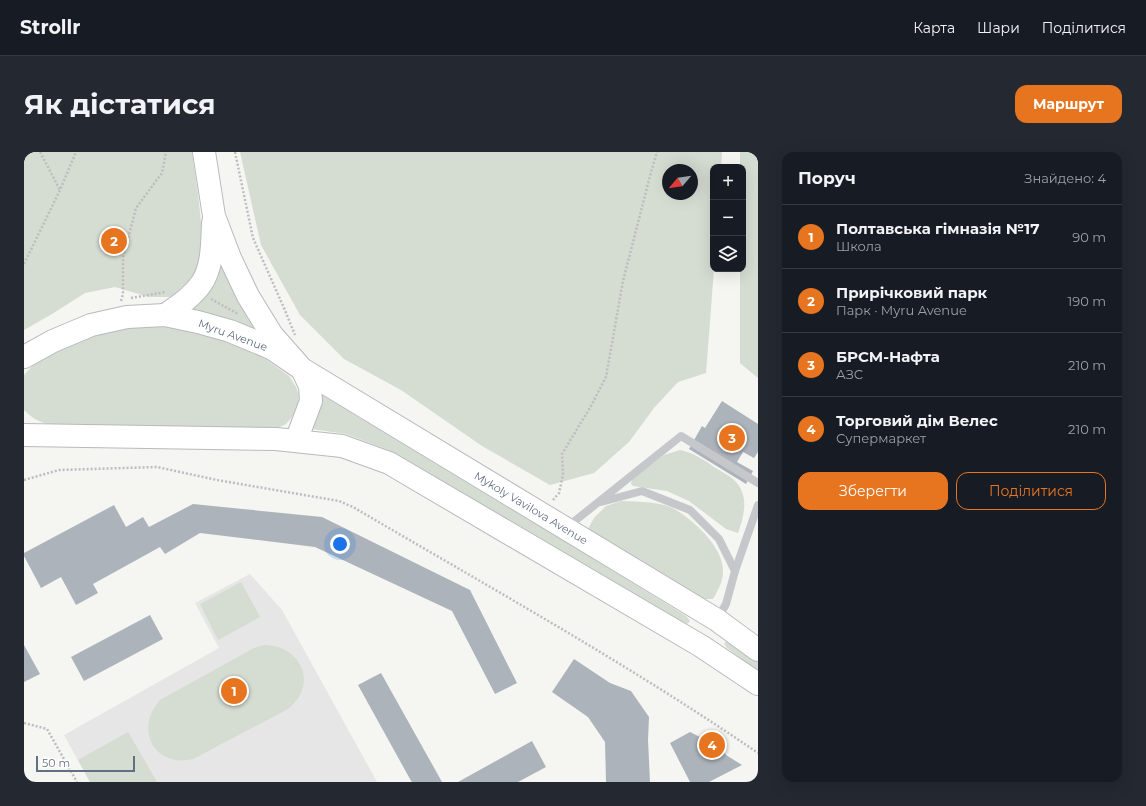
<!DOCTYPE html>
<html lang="uk">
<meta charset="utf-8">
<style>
:root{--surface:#171b24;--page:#242831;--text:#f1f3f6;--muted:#9ea1a6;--line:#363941;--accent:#e77520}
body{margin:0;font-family:Montserrat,sans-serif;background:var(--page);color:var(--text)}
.controls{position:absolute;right:12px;top:12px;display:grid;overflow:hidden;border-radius:8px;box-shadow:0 4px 16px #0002}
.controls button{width:36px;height:36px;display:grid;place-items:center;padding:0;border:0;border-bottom:1px solid var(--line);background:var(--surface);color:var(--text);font:20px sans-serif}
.compass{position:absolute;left:638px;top:12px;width:36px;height:36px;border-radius:50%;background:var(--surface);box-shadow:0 4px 16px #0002;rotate:241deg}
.scale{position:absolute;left:12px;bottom:10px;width:99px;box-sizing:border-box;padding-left:4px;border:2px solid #636f83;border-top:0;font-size:11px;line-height:14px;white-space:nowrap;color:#636f83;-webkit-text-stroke:3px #fff;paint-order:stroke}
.you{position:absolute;left:316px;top:392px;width:14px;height:14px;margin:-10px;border:3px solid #fff;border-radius:50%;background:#1a73e8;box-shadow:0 0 0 6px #1a73e833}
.badge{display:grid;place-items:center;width:26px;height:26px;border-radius:50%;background:var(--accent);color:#fff;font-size:13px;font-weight:700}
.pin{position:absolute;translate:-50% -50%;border:2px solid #fff;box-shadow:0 1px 4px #0006}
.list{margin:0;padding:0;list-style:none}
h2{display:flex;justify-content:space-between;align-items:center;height:52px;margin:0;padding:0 16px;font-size:17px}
h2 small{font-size:13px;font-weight:400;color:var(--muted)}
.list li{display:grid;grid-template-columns:26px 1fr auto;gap:12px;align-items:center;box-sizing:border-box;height:64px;padding:0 16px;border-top:1px solid var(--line)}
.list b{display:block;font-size:15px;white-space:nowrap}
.list p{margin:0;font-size:13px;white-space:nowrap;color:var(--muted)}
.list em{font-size:13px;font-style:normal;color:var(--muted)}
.actions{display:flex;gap:8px;padding:12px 16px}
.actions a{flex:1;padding:9px 0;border:1px solid var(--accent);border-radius:12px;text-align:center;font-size:14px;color:var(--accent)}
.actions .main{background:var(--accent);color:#fff}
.icon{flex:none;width:22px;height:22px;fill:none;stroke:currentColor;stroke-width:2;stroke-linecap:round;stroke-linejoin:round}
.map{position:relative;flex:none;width:734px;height:630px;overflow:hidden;border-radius:12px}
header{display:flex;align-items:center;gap:24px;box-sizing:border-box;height:56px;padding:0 20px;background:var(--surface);border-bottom:1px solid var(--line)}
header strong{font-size:19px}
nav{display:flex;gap:22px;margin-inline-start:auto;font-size:14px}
.intro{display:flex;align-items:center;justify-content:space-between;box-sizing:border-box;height:96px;padding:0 24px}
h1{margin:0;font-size:28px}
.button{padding:10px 18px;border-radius:12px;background:var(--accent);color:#fff;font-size:14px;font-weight:700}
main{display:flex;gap:24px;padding:0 24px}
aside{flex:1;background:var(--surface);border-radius:12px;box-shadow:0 4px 16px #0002}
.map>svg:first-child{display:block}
.built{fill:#e5e6e5}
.green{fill:#d5dcd2;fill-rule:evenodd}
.building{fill:#adb3ba}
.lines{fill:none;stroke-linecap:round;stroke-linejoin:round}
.secondary-casing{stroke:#b7babf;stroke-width:24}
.path{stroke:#bcbdc0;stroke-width:2.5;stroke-dasharray:2 2;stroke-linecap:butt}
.lane{stroke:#c5c7cb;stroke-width:8}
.secondary{stroke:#fff;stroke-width:22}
.labels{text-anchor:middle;stroke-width:4;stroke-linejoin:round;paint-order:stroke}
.street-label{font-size:11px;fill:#636f83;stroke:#fff}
</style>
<header>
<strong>Strollr</strong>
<nav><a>Карта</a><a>Шари</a><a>Поділитися</a></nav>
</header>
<div class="intro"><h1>Як дістатися</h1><a class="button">Маршрут</a></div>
<main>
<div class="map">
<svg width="734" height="630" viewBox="0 0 734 630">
<rect width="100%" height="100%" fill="#f5f5f1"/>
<path class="built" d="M226,422l32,36 95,172h-287l-26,-47 155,-87 -24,-45z"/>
<g class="green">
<path d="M0,0h168l6,42 6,57 -6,17 -11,15 -16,14h-22l-34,-10 -30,6 -33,21 -28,16z"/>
<path d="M216,0h482l-1,15h-8l1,102 -8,104 -28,9 -24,26 -25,34 -35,31 -44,12 -68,-39 -81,-56 -57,-31 -44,-44 -39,-70zM644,18h24v24h-24z"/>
<path d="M716,0h18v226l-18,-15v-94h3v-102h-3z"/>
<path d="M194,99l52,91 -81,-32z"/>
<path d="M109,173l37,1 37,7 57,25 25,18 7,11 3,8 -2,16 -11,13 -10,5h-50l-179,-5c-10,-3 -16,-7 -23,-14v-35l10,-11 54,-28z"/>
<path d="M298,243l244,147 120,74 4,5 -3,3 -13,-6 -283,-167 -45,-17 -34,-5 4,-33z"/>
<path d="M656,298c16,4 21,8 34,17 6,4 15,8 20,13 16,15 10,36 4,53l-12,-4 -37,-28 -22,-10 -34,-5 -2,-2 1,-5 32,-24z"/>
<path d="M597,349c17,1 33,0 49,6 20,9 54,40 53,64 0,11 -5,19 -10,28h-9l-116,-70 6,-11 12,-12z"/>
<path d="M217,430l19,35 -42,23 -18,-36z"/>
<path d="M704,489l30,20v10l-32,-24 -2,-4z"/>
<path d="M241,493c26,0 48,24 35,50 -3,6 -8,10 -12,14l-95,50c-39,9 -59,-30 -33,-59l94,-52z"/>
<path d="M104,580l29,50h-67l-12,-22z"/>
</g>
<g class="building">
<path d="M698,249l36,23v28l-4,6 -11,-6 -6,10 16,9 -7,13 -57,-35 13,-23 3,2z"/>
<path d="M169,352l129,13 148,73 47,93 -22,11 -43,-83 -137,-64 -115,-14 -35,21 -5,-7 -67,37 5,9 -22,12 -15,-28 -20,11 -17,-32v-3l90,-48 12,22 17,-10 6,10z"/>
<path d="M126,463l13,24 -79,42 -13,-24z"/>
<path d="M0,493l16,29 -16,8z"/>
<path d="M550,507l36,24 21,8 18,26 -1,23 2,42h-44l-1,-40 -17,-25 -36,-25z"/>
<path d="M357,521l61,109h-30l-2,-3 -52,-94z"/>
<path d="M666,580l12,6 11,-6 13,23 16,10 -33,17h-19l-20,-39z"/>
<path d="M508,589l14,26 -28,15h-60z"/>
</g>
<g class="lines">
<defs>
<g id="secondary">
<path d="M180,0l10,64 16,42 18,38 24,39 30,34 8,17 1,15 -15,40"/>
<path d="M141,163c13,-9 27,-18 36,-31 12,-17 11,-41 12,-61"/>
<path d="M0,205l29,-16 38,-16 36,-8 38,-2 33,7 32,9 41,17 31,21 415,251 41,30"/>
<path d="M0,283l252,4 66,7 47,17 312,183 57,38"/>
</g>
</defs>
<use href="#secondary" class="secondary-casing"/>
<g class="path">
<path d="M16,0l20,38"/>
<path d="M211,0l18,86 31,70 11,27"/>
<path d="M0,112l36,-74 16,-38"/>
<path d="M107,146l35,-6"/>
<path d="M187,147l27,15"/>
<path d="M97,149l2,-7v-36l13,-50 26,-35 4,-21"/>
<path d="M0,328l35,-10 98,-3 60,13 122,21 14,6c136,80 275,157 405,246"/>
<path d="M529,348l6,-7 4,-18 -1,-21 29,-48 15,-29 17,-96 27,-105 7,-24"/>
<path d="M0,571l23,6 30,53"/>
</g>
<g class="lane">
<path d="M577,350l41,-11 48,19 29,29 16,32"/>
<path d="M542,376l115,-92 77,47"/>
<path d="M693,468l9,-16 9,-33 23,-66"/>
</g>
<use href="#secondary" class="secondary"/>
</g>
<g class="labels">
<g class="street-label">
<text transform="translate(209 183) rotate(20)" y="4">Myru Avenue</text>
<text transform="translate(507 356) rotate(31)" y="4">Mykoly Vavilova Avenue</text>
</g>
</g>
</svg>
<div class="controls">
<button>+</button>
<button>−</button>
<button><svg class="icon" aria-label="layers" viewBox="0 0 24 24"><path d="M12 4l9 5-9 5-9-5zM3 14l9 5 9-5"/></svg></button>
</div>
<svg class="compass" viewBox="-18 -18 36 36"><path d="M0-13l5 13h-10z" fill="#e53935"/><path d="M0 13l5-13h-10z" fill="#9ea1a6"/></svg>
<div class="scale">50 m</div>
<div class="you"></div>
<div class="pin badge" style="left:210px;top:539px">1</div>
<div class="pin badge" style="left:90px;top:89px">2</div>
<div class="pin badge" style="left:708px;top:286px">3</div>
<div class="pin badge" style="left:688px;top:593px">4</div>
</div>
<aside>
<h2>Поруч<small>Знайдено: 4</small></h2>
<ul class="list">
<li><span class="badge">1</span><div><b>Полтавська гімназія №17</b><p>Школа</p></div><em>90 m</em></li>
<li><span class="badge">2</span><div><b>Прирічковий парк</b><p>Парк · Myru Avenue</p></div><em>190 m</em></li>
<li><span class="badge">3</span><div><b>БРСМ-Нафта</b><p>АЗС</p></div><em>210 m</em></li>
<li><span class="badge">4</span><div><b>Торговий дім Велес</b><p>Супермаркет</p></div><em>210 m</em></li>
</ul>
<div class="actions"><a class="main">Зберегти</a><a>Поділитися</a></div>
</aside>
</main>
